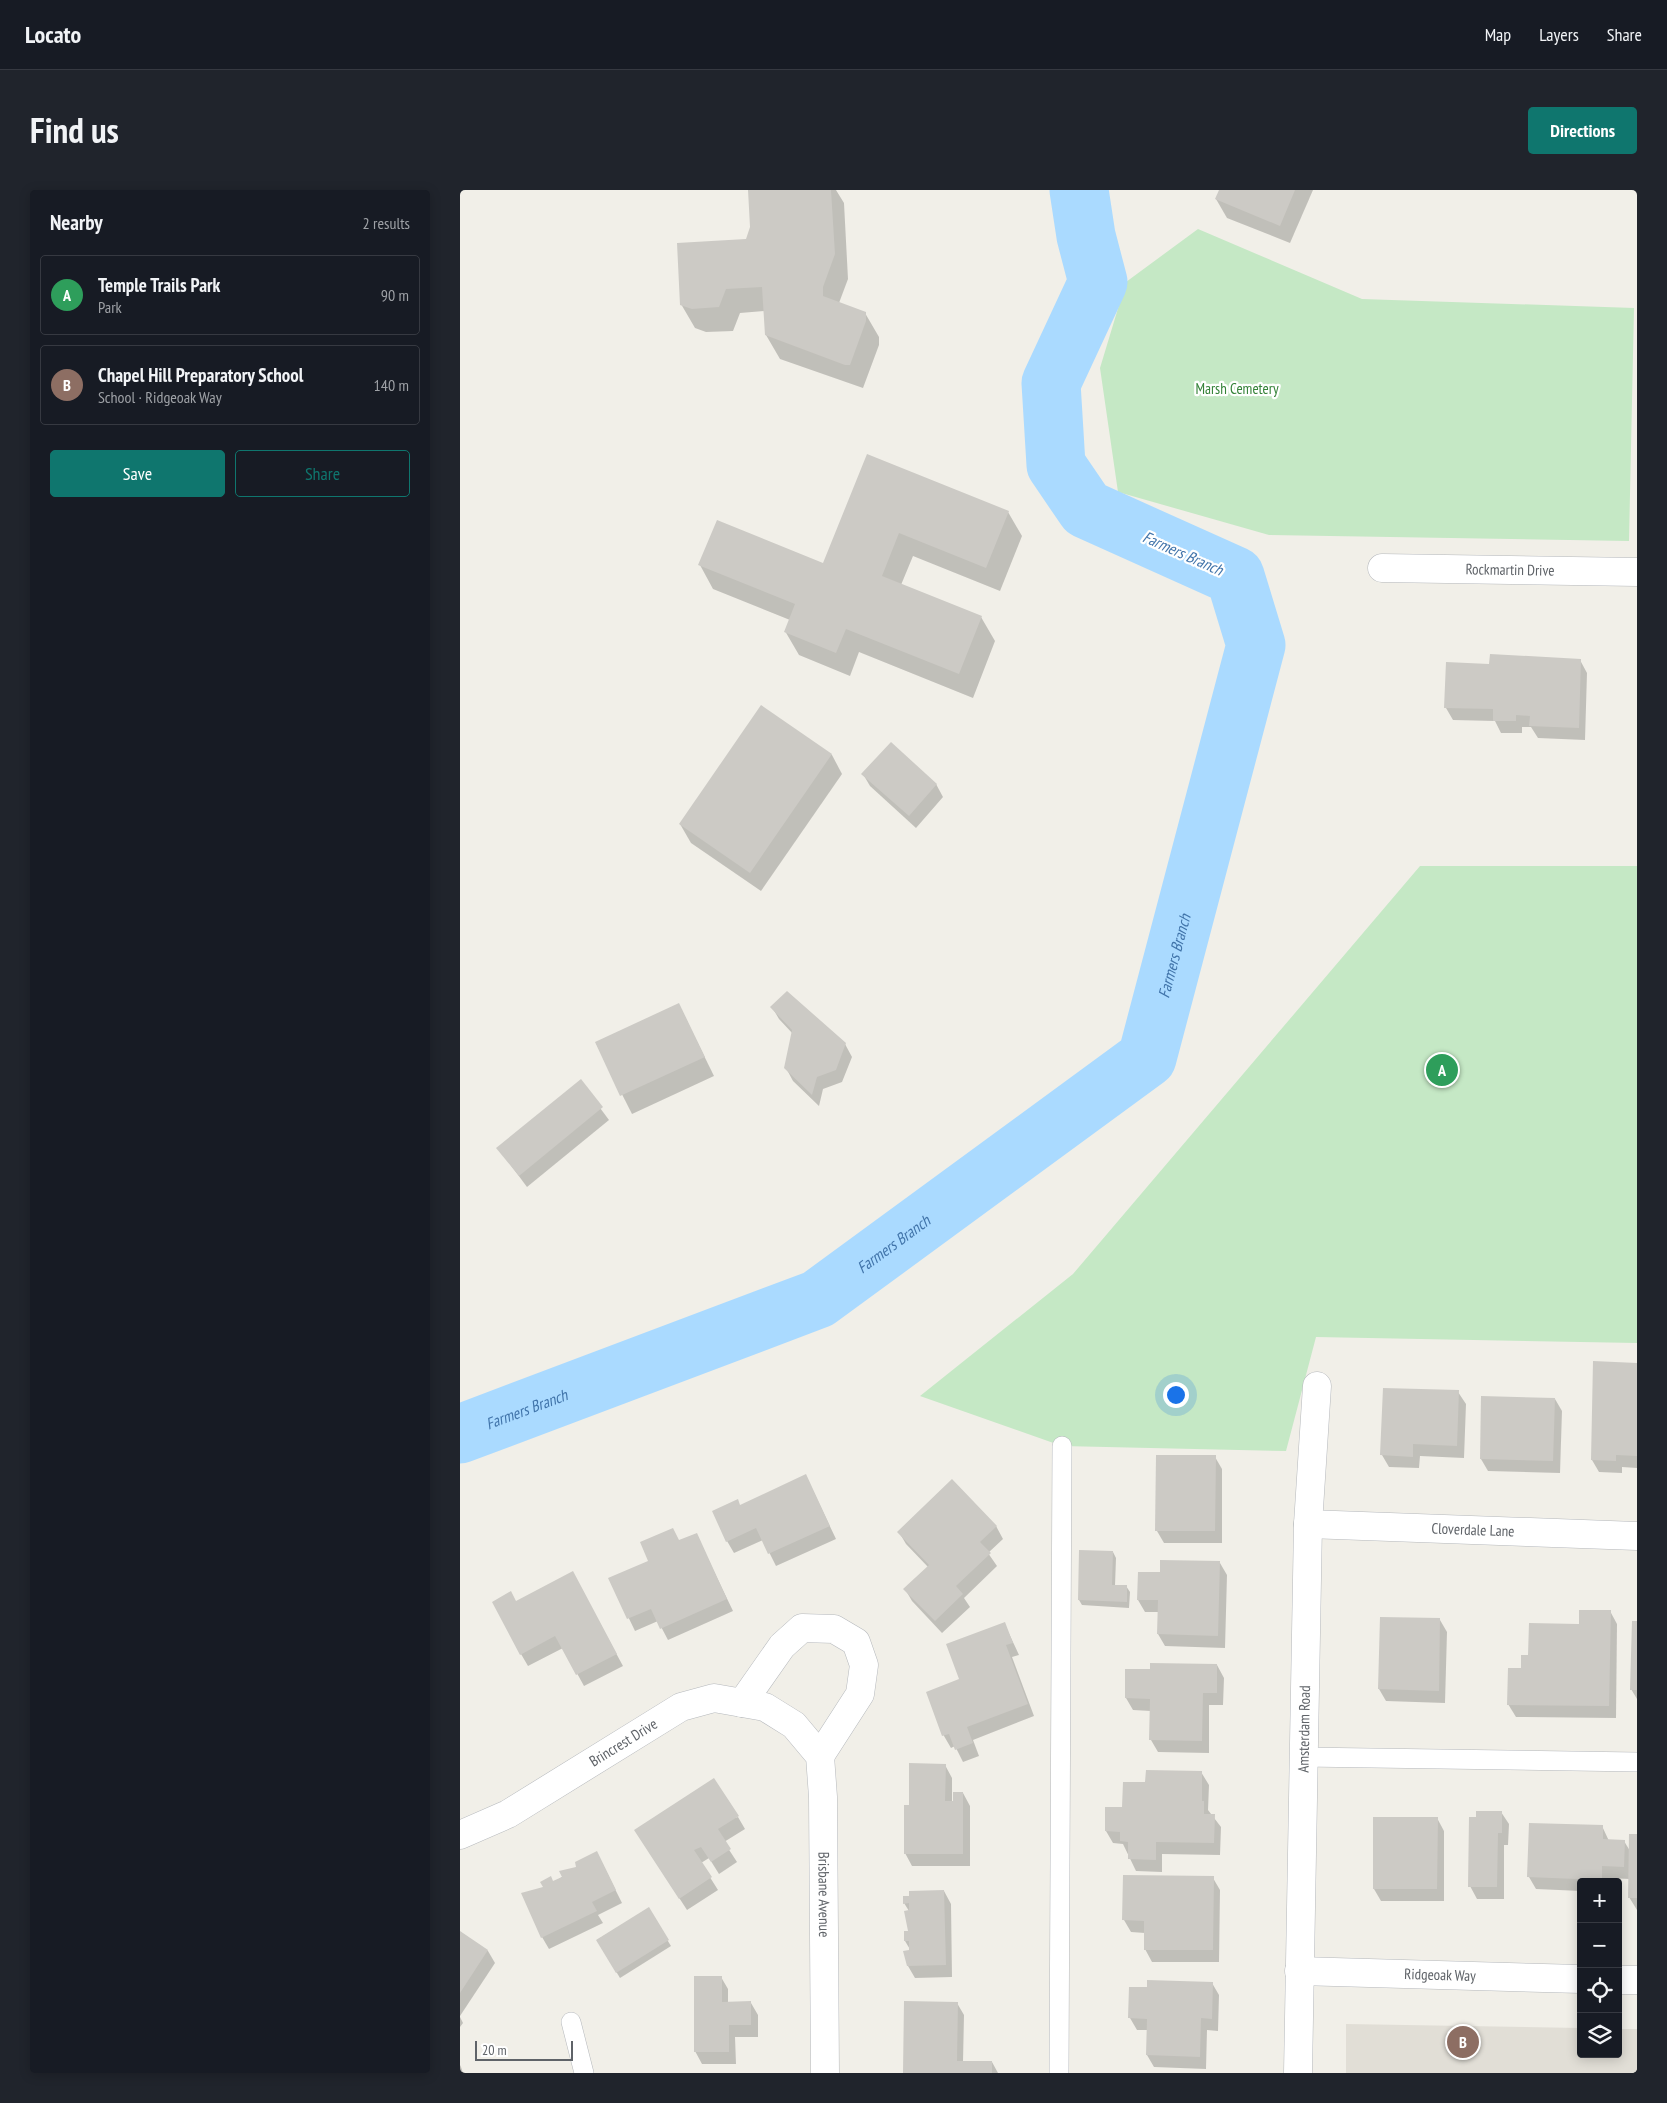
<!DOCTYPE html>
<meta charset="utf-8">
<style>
:root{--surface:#171b24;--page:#20242c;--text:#f1f3f6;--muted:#9ea1a6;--line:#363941;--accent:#0f766e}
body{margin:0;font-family:"PT Sans Narrow",sans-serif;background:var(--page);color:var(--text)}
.controls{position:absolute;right:15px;bottom:15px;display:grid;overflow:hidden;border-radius:5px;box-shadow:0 2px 12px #0003}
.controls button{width:45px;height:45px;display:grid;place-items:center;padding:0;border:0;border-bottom:1px solid var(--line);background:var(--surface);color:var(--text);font:25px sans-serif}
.scale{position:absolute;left:15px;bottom:12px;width:98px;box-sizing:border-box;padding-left:5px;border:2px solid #5f6368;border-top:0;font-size:14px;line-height:18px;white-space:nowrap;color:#5f6368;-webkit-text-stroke:4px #fff;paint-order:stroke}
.you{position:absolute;left:715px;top:1204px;width:18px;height:18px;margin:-12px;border:4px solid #fff;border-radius:50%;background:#1a73e8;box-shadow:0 0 0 8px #1a73e833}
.badge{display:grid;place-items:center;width:32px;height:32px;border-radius:50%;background:var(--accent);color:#fff;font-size:16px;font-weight:700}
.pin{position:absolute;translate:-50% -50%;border:2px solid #fff;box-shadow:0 1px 5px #0006}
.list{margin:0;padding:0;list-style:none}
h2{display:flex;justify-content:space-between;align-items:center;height:65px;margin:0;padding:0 20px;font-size:21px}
h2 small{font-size:16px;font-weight:400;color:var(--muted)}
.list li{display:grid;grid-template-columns:32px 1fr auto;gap:15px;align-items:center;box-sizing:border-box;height:80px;margin:0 10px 10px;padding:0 10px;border:1px solid var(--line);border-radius:5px}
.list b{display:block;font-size:19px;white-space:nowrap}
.list p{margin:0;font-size:16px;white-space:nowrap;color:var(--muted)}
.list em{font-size:16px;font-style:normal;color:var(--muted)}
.actions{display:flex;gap:10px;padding:15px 20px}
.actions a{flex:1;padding:11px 0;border:1px solid var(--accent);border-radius:5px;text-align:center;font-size:18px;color:var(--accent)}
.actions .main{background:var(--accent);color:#fff}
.icon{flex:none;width:28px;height:28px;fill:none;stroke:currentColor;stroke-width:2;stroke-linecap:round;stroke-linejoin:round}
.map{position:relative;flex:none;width:1177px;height:1883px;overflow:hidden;border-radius:5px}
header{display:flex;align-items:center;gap:30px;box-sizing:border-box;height:70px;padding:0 25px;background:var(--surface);border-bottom:1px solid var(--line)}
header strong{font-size:24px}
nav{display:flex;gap:28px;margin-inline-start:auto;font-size:18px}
.intro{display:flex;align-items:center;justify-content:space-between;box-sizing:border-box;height:120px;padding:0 30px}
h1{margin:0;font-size:35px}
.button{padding:12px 22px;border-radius:5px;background:var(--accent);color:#fff;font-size:18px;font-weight:700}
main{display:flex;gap:30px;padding:0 30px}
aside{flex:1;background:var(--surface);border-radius:5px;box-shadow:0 2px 12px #0003}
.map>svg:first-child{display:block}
.education{fill:#e1ded6}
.green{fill:#c5e8c5}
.shadow{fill:#0003}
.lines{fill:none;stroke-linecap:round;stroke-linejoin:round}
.river{stroke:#aadaff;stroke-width:59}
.building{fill:#cccac5}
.lane-casing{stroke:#b5b8bc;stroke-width:20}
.street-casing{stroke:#b5b8bc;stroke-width:29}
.lane{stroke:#fff;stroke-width:19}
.street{stroke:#fff;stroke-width:28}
.labels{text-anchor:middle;stroke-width:4.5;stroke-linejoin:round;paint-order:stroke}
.park-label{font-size:15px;fill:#348238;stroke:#fff}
.street-label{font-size:15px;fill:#5f6368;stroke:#fff}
.water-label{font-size:16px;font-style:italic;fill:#4174aa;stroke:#fff}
</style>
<header>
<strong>Locato</strong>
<nav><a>Map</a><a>Layers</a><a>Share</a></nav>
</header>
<div class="intro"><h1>Find us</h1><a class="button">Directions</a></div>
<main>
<aside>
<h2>Nearby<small>2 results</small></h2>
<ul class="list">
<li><span class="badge" style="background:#2e9e5b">A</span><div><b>Temple Trails Park</b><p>Park</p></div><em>90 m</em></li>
<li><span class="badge" style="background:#8d6e63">B</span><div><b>Chapel Hill Preparatory School</b><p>School · Ridgeoak Way</p></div><em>140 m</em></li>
</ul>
<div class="actions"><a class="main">Save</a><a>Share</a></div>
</aside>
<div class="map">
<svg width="1177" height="1883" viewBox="0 0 1177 1883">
<rect width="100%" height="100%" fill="#f1efe8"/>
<path class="education" d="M886,1834l235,4v26h37v-25h19v44h-291z"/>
<g class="green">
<path d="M738,39l164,70 272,9 -5,233 -360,-6 -151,-43 -18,-124 26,-86z"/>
<path d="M960,676h217v477l-321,-6 -30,114 -224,-5 -142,-50 153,-122z"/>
</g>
<g class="shadow">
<path d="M290,0h86l8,13 4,76 -9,24 26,10 14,24v8l-16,43 -83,-29 -14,-24 -1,-24 -25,2 -7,18 -27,1 -11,-4 -14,-24 66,-64 5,-12z"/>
<path d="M760,0h93l-23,53 -63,-25 -11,-19z"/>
<path d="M408,266l140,56 14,24 -22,55 -87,-35 -12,29 80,32 14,24 -22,57 -114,-46 -9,24 -51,-21 -14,-24 5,-11 -77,-31 -13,-24 124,-1z"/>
<path d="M1120,470l7,13 -2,67 -47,-2 -7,-11h-9v6h-21l-6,-12 -42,-1 -7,-12 45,-43z"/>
<path d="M301,517l71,48 10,19 -81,117 -70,-48 -11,-19z"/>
<path d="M403,584l73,10 7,13 -27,31 -46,-42z"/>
<path d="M219,815l35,71 -82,38 -36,-71z"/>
<path d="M312,817l73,37 7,13 -10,25 -19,7 -4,17 -26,-25 -7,-13 7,-34 -14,-15z"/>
<path d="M120,891l29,39 -82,67 -29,-39z"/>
<path d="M1177,1174v104l-15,-1v6l-23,-1 -7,-12z"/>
<path d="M924,1199l74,3 8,12 -2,54 -44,-2 -1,12 -30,-1 -7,-12z"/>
<path d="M1095,1209l7,12 -2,62 -72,-2 -7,-12z"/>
<path d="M755,1267l7,12v74h-58l-7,-12z"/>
<path d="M346,1286l30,63 -60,27 -13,-26 -29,13 -7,-12 13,-35z"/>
<path d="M536,1336l7,13 -15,14 9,13 -33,32 6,9 -28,26 -30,-32 -7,-12 23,-22 -22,-23 -7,-12z"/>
<path d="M236,1344l37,77 -65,29 -10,-19 -23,10 -25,-52 40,-18 29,-20z"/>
<path d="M653,1362l3,6 -1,28h11l4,6 -1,16 -47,-3 -3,-5z"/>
<path d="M760,1373l7,12 -2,73 -60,-2 -7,-12 1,-22h-14l-7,-12 23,-26z"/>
<path d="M119,1395l44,81 -39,20 -21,-38 -35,18 -7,-12 -5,-52z"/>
<path d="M1150,1421l7,13 -1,94 -100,-1 -8,-13 22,-47 50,-31z"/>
<path d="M980,1430l7,12 -2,71 -59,-2 -7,-12z"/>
<path d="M1177,1432v77l-6,-10z"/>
<path d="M544,1433l15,32 -7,2 22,59 -61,24 6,16 -16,6 -8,-16 -4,2 -7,-12 -16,-43 33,-13z"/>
<path d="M757,1475l7,13 -1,27h-14v48l-51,-1 -7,-12v-29l-18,-1 -7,-12 25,-27z"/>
<path d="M485,1575l7,13v25l11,-10 7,13v60h-58l-7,-13z"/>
<path d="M741,1582l8,13 -1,25 13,17 -1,28 -58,-1v18l-26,-1 -13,-27 -10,-1 -7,-12 41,-47z"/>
<path d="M1041,1622l8,12 -1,21h-4v54h-27l-7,-13 7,-68z"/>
<path d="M278,1627l7,12 -21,13 13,20 -18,12 -10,-16 -8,5 17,27 -31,20 -44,-68z"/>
<path d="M977,1628l7,13v70h-63l-7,-12z"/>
<path d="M1070,1634l72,2 7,15h15l6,10 7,-16v75l-8,-13 1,-18 -22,-1v4h-27v9l-45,-2 -7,-12z"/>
<path d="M137,1663l25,50 -24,12 5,8 -54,26 -7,-12 11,-54z"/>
<path d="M753,1688l7,12 -1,72h-67l-7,-13v-16l-14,-1 -7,-12z"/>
<path d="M484,1701l7,13 1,73 -37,1 -7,-12 3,-15 -6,-10 4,-9v-21l-5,-8z"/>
<path d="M188,1719l23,37 -51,32 -23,-38z"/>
<path d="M0,1742l28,19 7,12 -35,53z"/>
<path d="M261,1787l7,12v14h23l7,12v22h-23l1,27h-34l-7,-13z"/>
<path d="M752,1793l7,12 -1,36 -11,-1 -1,39 -52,-2 -7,-12 1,-25h-11l-7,-12 18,-30z"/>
<path d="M497,1813l7,12 -1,47h29l6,11h-94z"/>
<path d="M0,1827l3,6 -3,4z"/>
<path d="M0,1875l1,2 2,6h-3z"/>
</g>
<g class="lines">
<path class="river" id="s1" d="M0,1244l358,-135 329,-241 109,-413 -21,-69 -149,-67 -30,-44 -5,-82 47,-101 -12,-46 -7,-46"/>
</g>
<g class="building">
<path d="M288,0h83l4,64 -12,33v9l43,16v9l-16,44h-5l-80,-30 -3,-48 -36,2 -7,18 -27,2 -12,-4 -3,-62 69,-4 4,-12z"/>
<path d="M759,0h76l-15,36 -65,-27z"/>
<path d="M407,264l142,57 -23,57 -87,-35 -17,43 100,40 -23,58 -113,-45 -10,24 -52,-21 11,-28 -97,-39 19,-45 106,43z"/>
<path d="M1030,464l91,5 -2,69 -50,-2 1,-10 -14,-1v6h-23v-12l-49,-1 2,-46 43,2z"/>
<path d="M301,515l71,49 -82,119 -71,-49z"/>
<path d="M431,552l46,42 -28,32 -48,-42z"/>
<path d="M327,801l59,52 -10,27 -19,7 -5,18 -28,-27 8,-38 -22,-23z"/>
<path d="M219,813l26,54 -85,39 -25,-54z"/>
<path d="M121,889l22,28 -84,69 -23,-28z"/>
<path d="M1133,1171l44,2v93l-21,-1v6l-25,-1z"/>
<path d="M923,1198l76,2 -2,56 -44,-2v13l-33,-2z"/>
<path d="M1021,1206l74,2 -2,63 -73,-2z"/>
<path d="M696,1265h60l-1,76h-60z"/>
<path d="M346,1284l24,52 -62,28 -12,-26 -30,14 -14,-31 26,-12 2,6z"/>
<path d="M492,1289l45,47 -17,16 11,11 -35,33 7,8 -28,27 -32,-32 26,-24 -32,-33z"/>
<path d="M213,1338l6,12 18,-7 30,66 -67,30 -9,-20 -24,10 -19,-41 40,-17 -8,-19z"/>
<path d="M619,1360l34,1 -1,34h15v17l-49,-2z"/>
<path d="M700,1370l60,1 -2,75 -61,-2 1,-34h-21l1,-28h22z"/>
<path d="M113,1381l44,83 -41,21 -21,-39 -35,19 -28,-53 19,-11 5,10z"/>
<path d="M1119,1420h32l-2,96 -102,-1 1,-37h13v-13h7l1,-32 50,1z"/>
<path d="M920,1427l60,1 -1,73 -61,-2z"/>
<path d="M1172,1431h5v69h-7z"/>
<path d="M545,1432l8,21 -7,2 22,59 -61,23 6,16 -18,7 -6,-16 -7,2 -16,-44 33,-13 -13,-35z"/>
<path d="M690,1473l67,1v29h-14l-1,48 -53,-1 1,-41 -25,-1v-29h25z"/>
<path d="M449,1573l37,1 -1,37h8v-9h10v62h-59v-49h5z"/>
<path d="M686,1580l56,1v30h2v13h11l-1,29 -58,-1v18l-28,-1v-17l-8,-1v-9l-15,-1v-24h17l1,-25h22z"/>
<path d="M254,1588l25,38 -21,13 13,20 -20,13 -10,-15 -7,3 18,27 -33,22 -45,-69z"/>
<path d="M1016,1621h26v22h-4l-1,54h-29l1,-70h7z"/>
<path d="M913,1627h65l-1,72h-64z"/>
<path d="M1069,1633l74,2v14l22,1 -1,27 -22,-1v14l-75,-3z"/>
<path d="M1169,1644h8v64h-9z"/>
<path d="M137,1661l19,39 -24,12 5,9 -56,27 -20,-45 22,-6 -3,-5 11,-6 2,5 9,-4 -3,-6 17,-4 -1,-5z"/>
<path d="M663,1685l91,1 -1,74h-69v-29l-22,-1z"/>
<path d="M484,1700l2,75 -39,1 -4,-15 6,-1v-9h-5v-10h4l-4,-20 5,-1v-7l-6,1v-8h6v-5z"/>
<path d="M189,1717l20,33 -53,33 -20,-33z"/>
<path d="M0,1741l28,19 -28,43z"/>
<path d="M234,1786h28v26l29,-1v24h-22v27h-35z"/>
<path d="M687,1790l66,2 -1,37 -11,-1 -1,39 -54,-2 1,-36 -19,-1 1,-31h18z"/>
<path d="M444,1811l54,1 -1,59h35v12h-89z"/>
</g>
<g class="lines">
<defs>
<g id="lane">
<path d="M843,1567l334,5"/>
<path d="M111,1832l13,51"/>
<path d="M599,1883l3,-627"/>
</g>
<g id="street">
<path id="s2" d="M922,378l255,4"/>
<path id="s3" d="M848,1334l329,12"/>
<path d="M282,1513l40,-57 20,-18 32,1 22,13 8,23 -4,29 -40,62"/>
<path id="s4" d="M0,1645l48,-21 173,-107 33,-9 51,9 29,18 26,31 3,41 2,276"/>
<path id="s5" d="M839,1781l282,8"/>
<path d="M1158,1790h19"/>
<path id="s6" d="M838,1883l10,-549 9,-138"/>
</g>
</defs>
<use href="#lane" class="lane-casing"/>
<use href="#street" class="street-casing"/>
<use href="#lane" class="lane"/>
<use href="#street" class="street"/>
</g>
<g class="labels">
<g class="park-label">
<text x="777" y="204">Marsh Cemetery</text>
</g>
<g class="street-label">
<text dy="5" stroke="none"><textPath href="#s2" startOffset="128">Rockmartin Drive</textPath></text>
<text dy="5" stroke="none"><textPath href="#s3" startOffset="165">Cloverdale Lane</textPath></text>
<text dy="5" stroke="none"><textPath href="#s6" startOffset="344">Amsterdam Road</textPath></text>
<text dy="5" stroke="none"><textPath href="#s4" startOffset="188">Brincrest Drive</textPath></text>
<text dy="5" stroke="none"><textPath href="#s4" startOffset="555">Brisbane Avenue</textPath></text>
<text dy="5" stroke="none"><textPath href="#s5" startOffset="141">Ridgeoak Way</textPath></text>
</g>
<g class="water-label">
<text transform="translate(723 363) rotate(24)" y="6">Farmers Branch</text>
<text dy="6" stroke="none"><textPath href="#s1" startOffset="896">Farmers Branch</textPath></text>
<text dy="6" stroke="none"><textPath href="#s1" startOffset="476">Farmers Branch</textPath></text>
<text dy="6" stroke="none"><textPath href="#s1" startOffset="71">Farmers Branch</textPath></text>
</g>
</g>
</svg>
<div class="controls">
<button>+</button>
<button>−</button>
<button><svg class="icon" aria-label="locate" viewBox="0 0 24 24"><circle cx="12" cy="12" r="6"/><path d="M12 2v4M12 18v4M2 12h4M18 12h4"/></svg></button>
<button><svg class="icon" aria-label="layers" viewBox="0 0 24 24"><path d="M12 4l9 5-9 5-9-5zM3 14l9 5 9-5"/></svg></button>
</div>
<div class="scale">20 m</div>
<div class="you"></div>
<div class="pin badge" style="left:982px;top:880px;background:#2e9e5b">A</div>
<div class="pin badge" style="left:1003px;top:1852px;background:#8d6e63">B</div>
</div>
</main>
